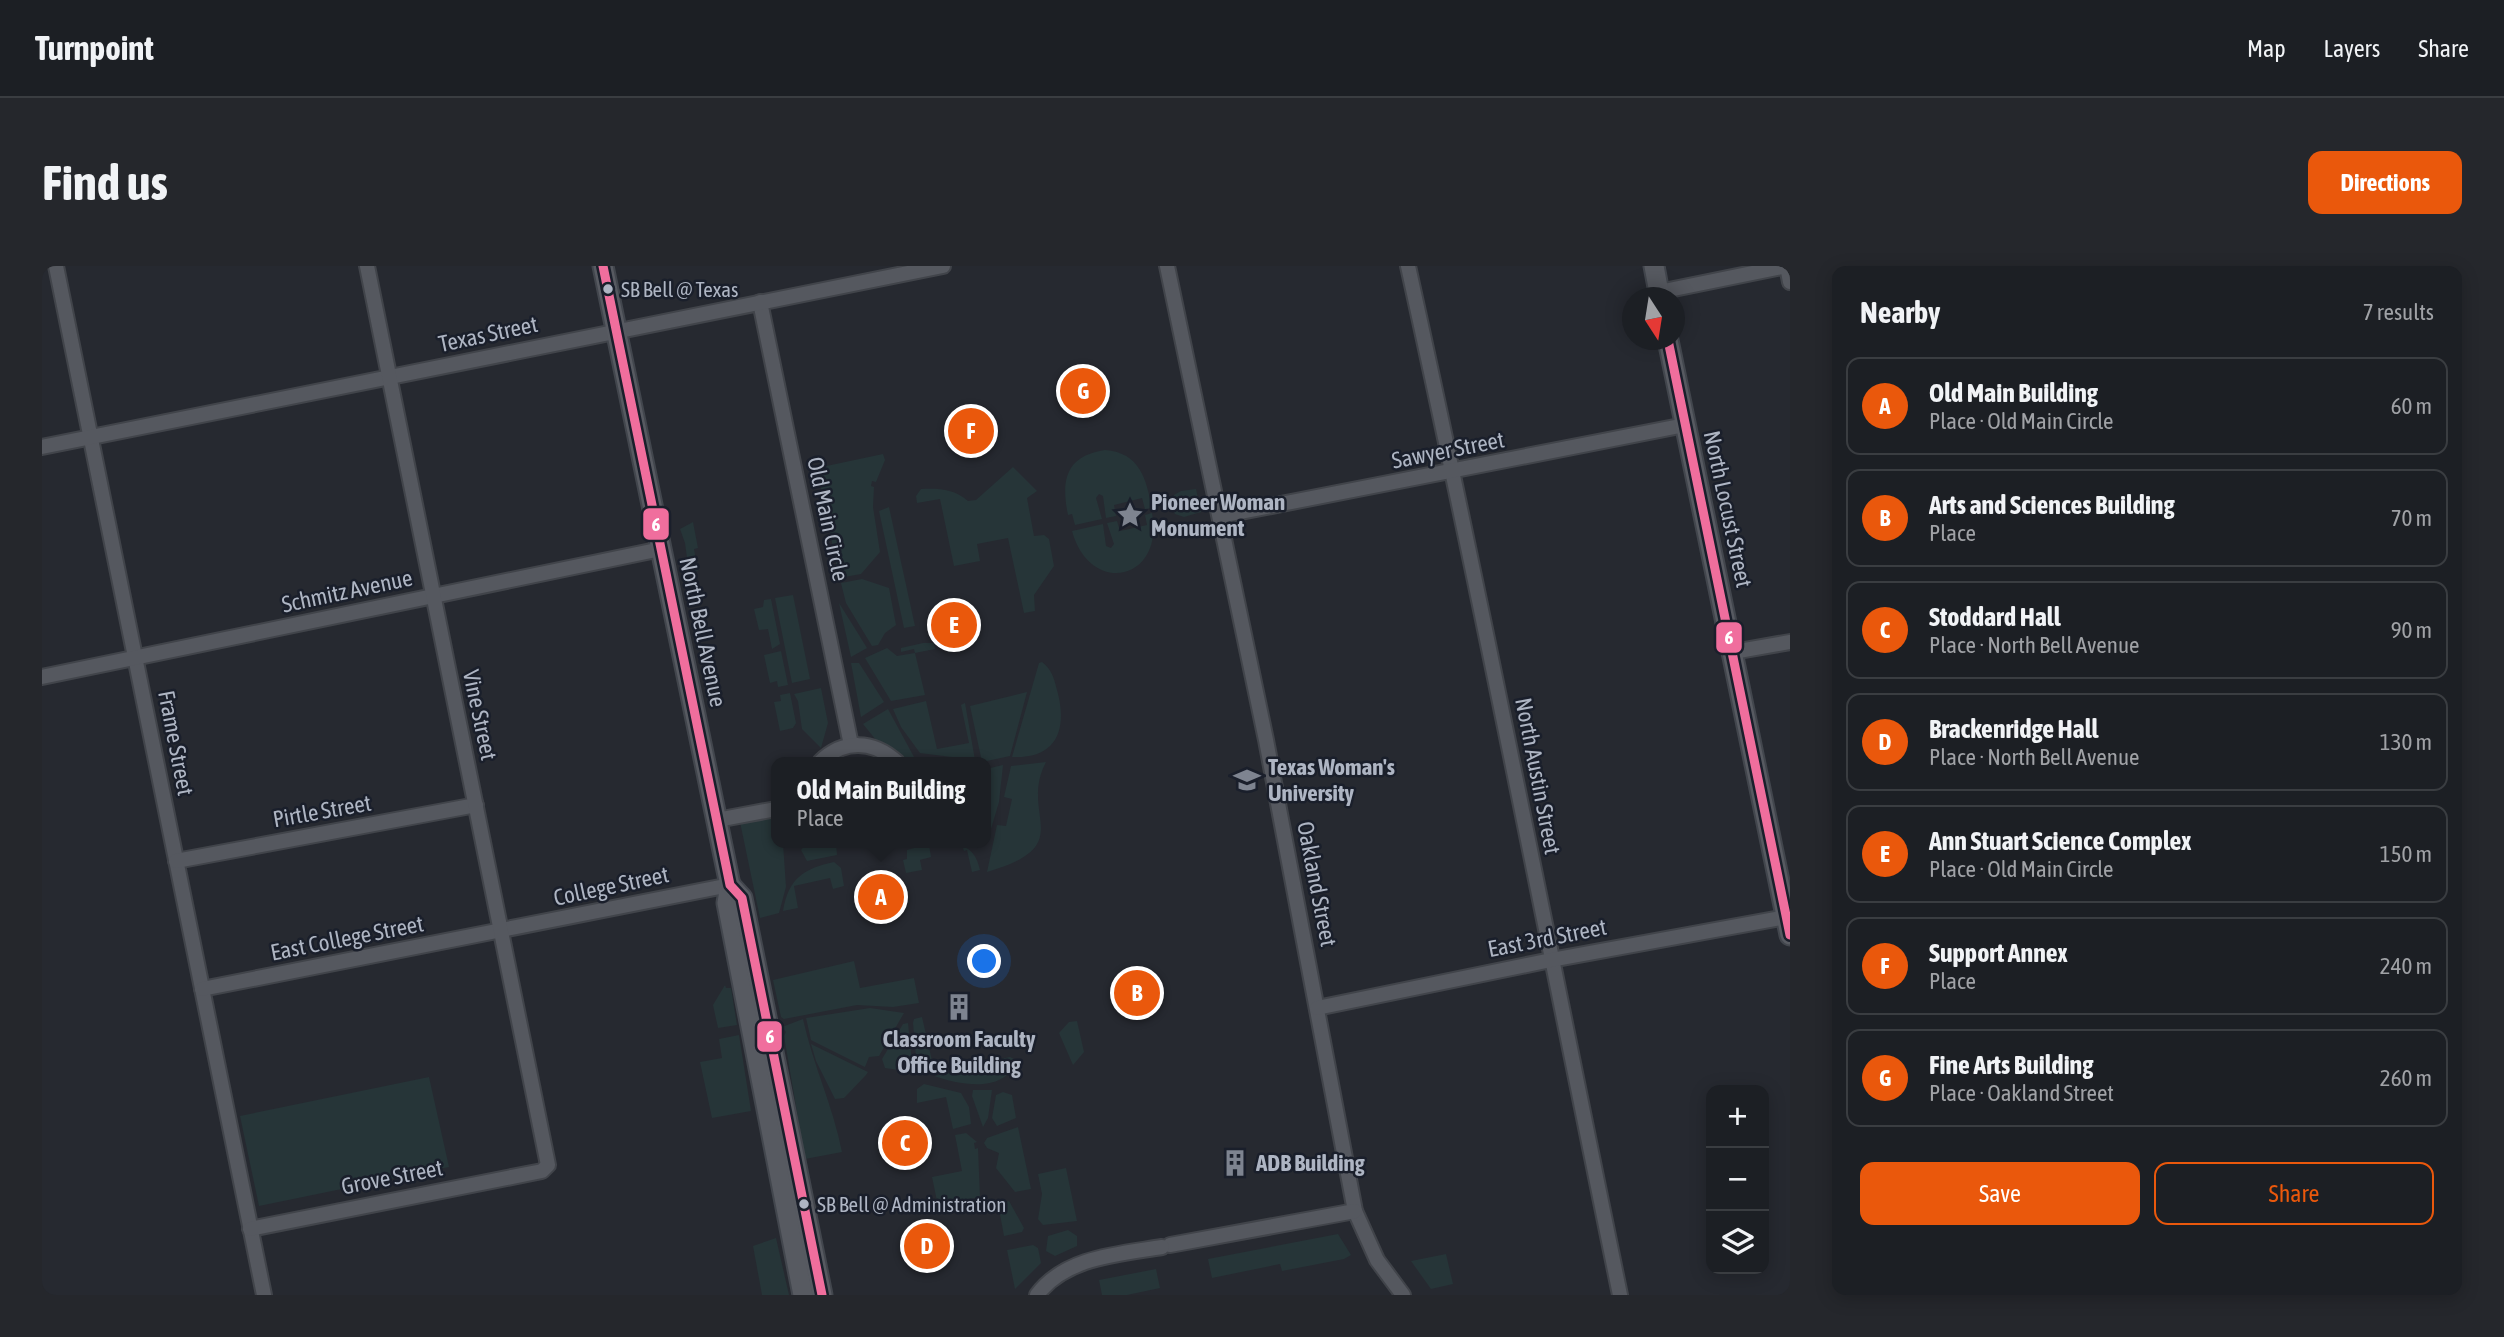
<!DOCTYPE html>
<meta charset="utf-8">
<style>
:root{--surface:#1c1f24;--page:#25272c;--text:#f1f3f6;--muted:#a0a2a6;--line:#3a3d41;--accent:#ea580c}
body{margin:0;font-family:"Asap Condensed",sans-serif;background:var(--page);color:var(--text)}
.controls{position:absolute;right:21px;bottom:21px;display:grid;overflow:hidden;border-radius:14px;box-shadow:0 4px 18px #0003}
.controls button{width:63px;height:63px;display:grid;place-items:center;padding:0;border:0;border-bottom:2px solid var(--line);background:var(--surface);color:var(--text);font:35px sans-serif}
.compass{position:absolute;left:1580px;top:21px;width:63px;height:63px;border-radius:50%;background:var(--surface);box-shadow:0 4px 18px #0003;rotate:168deg}
.you{position:absolute;left:943px;top:696px;width:24px;height:24px;margin:-18px;border:5px solid #fff;border-radius:50%;background:#1a73e8;box-shadow:0 0 0 10px #1a73e833}
.badge{display:grid;place-items:center;width:46px;height:46px;border-radius:50%;background:var(--accent);color:#fff;font-size:23px;font-weight:700}
.pin{position:absolute;translate:-50% -50%;border:4px solid #fff;box-shadow:0 2px 7px #0006}
.popup{position:absolute;left:729px;top:491px;width:220px;height:91px;box-sizing:border-box;display:grid;place-content:center;border-radius:14px;background:var(--surface);filter:drop-shadow(0 2px 5px #0005);font-size:23px;white-space:nowrap;color:var(--muted)}
.popup b{font-size:26px;color:var(--text)}
.popup::after{content:'';position:absolute;left:50%;top:100%;margin-left:-14px;border:14px solid transparent;border-top-color:var(--surface)}
.list{margin:0;padding:0;list-style:none}
h2{display:flex;justify-content:space-between;align-items:center;height:91px;margin:0;padding:0 28px;font-size:30px}
h2 small{font-size:23px;font-weight:400;color:var(--muted)}
.list li{display:grid;grid-template-columns:46px 1fr auto;gap:21px;align-items:center;box-sizing:border-box;height:98px;margin:0 14px 14px;padding:0 14px;border:2px solid var(--line);border-radius:14px}
.list b{display:block;font-size:26px;white-space:nowrap}
.list p{margin:0;font-size:23px;white-space:nowrap;color:var(--muted)}
.list em{font-size:23px;font-style:normal;color:var(--muted)}
.actions{display:flex;gap:14px;padding:21px 28px}
.actions a{flex:1;padding:16px 0;border:2px solid var(--accent);border-radius:14px;text-align:center;font-size:24px;color:var(--accent)}
.actions .main{background:var(--accent);color:#fff}
.icon{flex:none;width:38px;height:38px;fill:none;stroke:currentColor;stroke-width:2;stroke-linecap:round;stroke-linejoin:round}
.map{position:relative;flex:none;width:1748px;height:1029px;overflow:hidden;border-radius:14px}
header{display:flex;align-items:center;gap:42px;box-sizing:border-box;height:98px;padding:0 35px;background:var(--surface);border-bottom:2px solid var(--line)}
header strong{font-size:33px}
nav{display:flex;gap:38px;margin-inline-start:auto;font-size:24px}
.intro{display:flex;align-items:center;justify-content:space-between;box-sizing:border-box;height:168px;padding:0 42px}
h1{margin:0;font-size:49px}
.button{padding:18px 32px;border-radius:14px;background:var(--accent);color:#fff;font-size:24px;font-weight:700}
main{display:flex;gap:42px;padding:0 42px}
aside{flex:1;background:var(--surface);border-radius:14px;box-shadow:0 4px 18px #0003}
.map>svg:first-child{display:block}
.green{fill:#263538}
.lines{fill:none;stroke-linecap:round;stroke-linejoin:round}
.minor-casing{stroke:#41444a;stroke-width:18}
.major-casing{stroke:#42464d;stroke-width:23}
.minor{stroke:#55585f;stroke-width:14}
.major{stroke:#575a61;stroke-width:19}
.bus-1-casing{stroke:#1a1f2b;stroke-width:14}
.bus-1{stroke:#f06e9d;stroke-width:9}
.bus-dot{fill:#aeb5c3;stroke:#1a1f2b;stroke-width:2.5}
.labels{text-anchor:middle;stroke-width:5;stroke-linejoin:round;paint-order:stroke}
.bus-label{font-size:21px;fill:#aeb5c3;stroke:#1a1f2b;text-anchor:start}
.street-label{font-size:23px;fill:#aeb5c3;stroke:#1a1f2b}
.poi-label{font-size:23px;font-weight:bold;fill:#aeb5c3;stroke:#1a1f2b;text-anchor:start}
.line-badge{stroke:#1a1f2b;stroke-width:2.5}
.badge-label{font-size:19px;text-anchor:middle;font-weight:bold;fill:#fff}
</style>
<header>
<strong>Turnpoint</strong>
<nav><a>Map</a><a>Layers</a><a>Share</a></nav>
</header>
<div class="intro"><h1>Find us</h1><a class="button">Directions</a></div>
<main>
<div class="map">
<svg width="1748" height="1029" viewBox="0 0 1748 1029">
<rect width="100%" height="100%" fill="#262930"/>
<g class="green">
<path d="M1063,184c35,3 41,28 47,58l-7,1 -3,-11 -28,7 2,11 -10,2 -3,-22 -4,-2 -3,4 6,21 -27,6 -3,-11 -4,1c-7,-34 -3,-59 37,-65z"/>
<path d="M841,188l2,6 -9,22 -4,-1 -1,5 3,1 -1,20 7,45 -19,22 -22,4 -22,-110z"/>
<path d="M971,201l24,24 -10,7 7,38 10,-1 5,4 5,27 -20,29 1,16 -11,2 -16,-75 -31,6 3,17 -26,5 -14,-67 -23,4 -1,-7 5,-7c17,-1 34,0 47,12l8,-1z"/>
<path d="M1154,223l5,23 -17,5 -9,-3 -4,-8 3,-11 7,-4z"/>
<path d="M847,241l26,119 -11,2 -25,-117z"/>
<path d="M1110,247c13,68 -62,84 -80,18l31,-7 3,22 5,2 3,-4 -7,-21 10,-2 3,10 27,-6 -2,-10z"/>
<path d="M651,256l5,26 -4,1 4,22 -9,2 -4,-30 -5,-14z"/>
<path d="M820,313l27,9 7,37 -11,8 -7,12 -6,1 -26,-43 -5,-20z"/>
<path d="M751,329l17,84 -18,4 -17,-85z"/>
<path d="M729,333l9,45 -8,5 -4,-20 -9,1 -5,-21 9,-2 1,-7z"/>
<path d="M797,337l28,45 -16,9z"/>
<path d="M881,377h11l1,6 -20,4 10,42 -34,6 -26,-43 22,-10 10,8 18,-3 -1,-4 -13,3v-4z"/>
<path d="M739,385l7,34 -10,2 -1,-6 -7,2 -6,-28z"/>
<path d="M1000,396c10,8 12,16 15,28 11,39 0,69 -45,67l27,-94z"/>
<path d="M809,397h8l25,39 -23,15z"/>
<path d="M779,422l7,35 -7,25 -19,-19 -4,-28 -4,-7z"/>
<path d="M985,426l-17,64 -28,6 -12,-56z"/>
<path d="M748,427l6,30 -3,5 -13,3 -6,-29 7,-1 -1,-6z"/>
<path d="M884,435l11,48 32,-6 -8,-38 4,-2 10,57 -55,-7 -19,-26 -8,-18z"/>
<path d="M846,443l26,48 -10,2 -28,-19 -13,-16z"/>
<path d="M1004,496c-28,54 34,83 -59,110l10,-47 9,1 6,-27 -8,-2 7,-31z"/>
<path d="M961,499l-4,37 -11,37 -2,-70z"/>
<path d="M734,549v28h7l3,44 -7,26 -19,5 -20,-96z"/>
<path d="M765,577l5,4 4,-4h20l1,12 -30,6 -6,-11z"/>
<path d="M890,577c24,0 42,-1 48,27l-8,2 -5,-22 -3,1 -2,-6h-33l2,12 -11,3 2,10 -16,3 -3,-13 4,-1v-9z"/>
<path d="M792,596l7,6 3,18 -11,3 -3,-11 -36,8 4,22 -15,3c5,-33 22,-43 51,-49z"/>
<path d="M812,695l6,27 54,-10 5,25 -26,4 -36,-2 -73,14 -3,-2 -8,-37z"/>
<path d="M683,719l1,3h5l6,37 -19,3 -5,-23z"/>
<path d="M828,742l34,5 -25,43 -10,1 -4,10 -54,-27 -5,-22z"/>
<path d="M880,751l11,48 -16,4 -4,-46 1,-4z"/>
<path d="M761,753c10,46 30,87 39,133l-37,7 -21,-123 2,-4 -4,-5z"/>
<path d="M1035,755l7,31 -11,13 -14,-32 10,-11z"/>
<path d="M866,757l5,49 -28,-4 -3,-9 21,-35z"/>
<path d="M697,769l12,76 -39,7 -12,-56 22,-4 -3,-19z"/>
<path d="M769,778l57,28 -2,3 -22,23 -9,1 -19,-38z"/>
<path d="M968,791l6,3c-10,34 -56,25 -82,16l43,-8v-4z"/>
<path d="M387,811l20,90 -190,39 -19,-90z"/>
<path d="M882,818l37,9 8,14 2,17 -18,5 -7,-32 -29,6v-14z"/>
<path d="M931,824h19l-4,28 -5,9 -11,-31z"/>
<path d="M961,826l9,3 4,23 -19,8 -5,-8 4,-23z"/>
<path d="M976,861l13,62 -16,3 -19,-24 3,-15 -12,-5 -3,-5 3,-5z"/>
<path d="M924,867l11,9 -3,1 1,6 3,-1 2,49 -42,9 -6,-29 30,-6 -7,-36z"/>
<path d="M1024,902l11,53 -34,4 -5,-6 4,-25 -4,-20z"/>
<path d="M967,935l15,27 -2,4 -18,4 -6,-32z"/>
<path d="M1026,964l9,6v10l-22,10 -9,-5 2,-15z"/>
<path d="M1296,968l13,21 -7,4 -62,12 -2,-7 -68,14 -4,-19z"/>
<path d="M734,972l13,57h-27l-9,-49z"/>
<path d="M991,979l5,3 3,15 -26,26 -8,-39z"/>
<path d="M1404,988l7,30 -22,5 -20,-28z"/>
<path d="M1114,1003l4,19 -33,7h-25l-3,-15z"/>
</g>
<g class="lines">
<defs>
<g id="minor">
<path d="M14,0l208,1029"/>
<path d="M1125,0l99,474 89,471 22,49 26,35"/>
<path d="M1366,0c75,342 142,686 212,1029"/>
<path d="M1745,0l3,16"/>
<path d="M1617,26l128,-26"/>
<path d="M718,36l91,443"/>
<path d="M0,181l901,-181"/>
<path d="M1178,250l465,-91"/>
<path d="M1691,386l57,-10"/>
<path d="M0,411l619,-128"/>
<path d="M778,496c24,-23 53,-22 77,0"/>
<path d="M675,554l59,-11"/>
<path d="M134,595l300,-56"/>
<path d="M160,723l528,-104"/>
<path d="M1275,742l234,-48 235,-43"/>
<path d="M208,963l292,-58 6,-6 -181,-899"/>
<path d="M1128,979l185,-34"/>
<path d="M995,1029c28,-38 82,-41 125,-48"/>
</g>
<g id="major">
<path d="M561,0l127,619 -3,18 76,392"/>
<path d="M1612,0l6,32"/>
<path d="M1626,74l122,595"/>
<path d="M688,619l12,13 80,397"/>
</g>
</defs>
<use href="#minor" class="minor-casing"/>
<use href="#major" class="major-casing"/>
<use href="#minor" class="minor"/>
<use href="#major" class="major"/>
<defs>
<g id="bus-1">
<path d="M561,0l127,619 12,13 80,397"/>
<path d="M1626,74l122,595"/>
</g>
</defs>
<use href="#bus-1" class="bus-1-casing"/>
<use href="#bus-1" class="bus-1"/>
</g>
<defs>
<symbol id="sight-bare" viewBox="-9 -9 18 18"><path d="M0-6L1.8-2.2L6-1.7L2.9 1.2L3.7 5.4L0 3.3L-3.7 5.4L-2.9 1.2L-6-1.7L-1.8-2.2Z" fill="#7e8490" stroke="#1a1f2b" stroke-width="2.5" paint-order="stroke"/></symbol>
<symbol id="university-bare" viewBox="-9 -9 18 18"><path d="M0-5L7-2L0 1L-7-2ZM-4 1L0 2.5L4 1V4Q0 6-4 4Z" fill="#7e8490" stroke="#1a1f2b" stroke-width="2.5" paint-order="stroke"/></symbol>
<symbol id="building-bare" viewBox="-9 -9 18 18"><path d="M-4-6H4V6H1V3H-1V6H-4ZM-2.5-4.3h1.7v1.8h-1.7ZM.8-4.3h1.7v1.8H.8ZM-2.5-1h1.7V.8h-1.7ZM.8-1h1.7V.8H.8Z" fill="#7e8490" stroke="#1a1f2b" stroke-width="2.5" paint-order="stroke"/></symbol>
</defs>
<g fill-rule="evenodd">
<use href="#sight-bare" x="1069" y="230" width="38" height="38"/>
<use href="#university-bare" x="1186" y="495" width="38" height="38"/>
<use href="#building-bare" x="898" y="722" width="38" height="38"/>
<use href="#building-bare" x="1174" y="878" width="38" height="38"/>
</g>
<g class="bus-dot">
<circle cx="566" cy="23" r="6"/>
<circle cx="762" cy="938" r="6"/>
</g>
<g class="labels">
<g class="bus-label">
<text x="579" y="31">SB Bell @ Texas</text>
<text x="775" y="946">SB Bell @ Administration</text>
</g>
<g class="street-label">
<text transform="translate(446 68) rotate(-12)" y="8">Texas Street</text>
<text transform="translate(1406 184) rotate(-11)" y="8">Sawyer Street</text>
<text transform="translate(1686 243) rotate(78)" y="8">North Locust Street</text>
<text transform="translate(786 253) rotate(78)" y="8">Old Main Circle</text>
<text transform="translate(305 325) rotate(-12)" y="8">Schmitz Avenue</text>
<text transform="translate(661 366) rotate(78)" y="8">North Bell Avenue</text>
<text transform="translate(438 449) rotate(78)" y="8">Vine Street</text>
<text transform="translate(134 477) rotate(79)" y="8">Frame Street</text>
<text transform="translate(1496 510) rotate(79)" y="8">North Austin Street</text>
<text transform="translate(280 545) rotate(-10)" y="8">Pirtle Street</text>
<text transform="translate(1275 618) rotate(79)" y="8">Oakland Street</text>
<text transform="translate(569 620) rotate(-12)" y="8">College Street</text>
<text transform="translate(305 672) rotate(-11)" y="8">East College Street</text>
<text transform="translate(1505 672) rotate(-11)" y="8">East 3rd Street</text>
<text transform="translate(350 911) rotate(-11)" y="8">Grove Street</text>
</g>
<g class="poi-label">
<text x="1109" y="244">Pioneer Woman<tspan x="1109" dy="26">Monument</tspan></text>
<text x="1226" y="509">Texas Woman's<tspan x="1226" dy="26">University</tspan></text>
<text x="917" y="781" text-anchor="middle">Classroom Faculty<tspan x="917" dy="26">Office Building</tspan></text>
<text x="1214" y="905">ADB Building</text>
</g>
</g>
<g class="line-badge">
<rect x="600" y="241" width="28" height="34" rx="7" fill="#f06e9d"/>
<rect x="1673" y="355" width="28" height="33" rx="7" fill="#f06e9d"/>
<rect x="714" y="754" width="27" height="33" rx="7" fill="#f06e9d"/>
</g>
<g class="badge-label">
<text x="614" y="265">6</text>
<text x="1687" y="378">6</text>
<text x="728" y="777">6</text>
</g>
</svg>
<div class="controls">
<button>+</button>
<button>−</button>
<button><svg class="icon" aria-label="layers" viewBox="0 0 24 24"><path d="M12 4l9 5-9 5-9-5zM3 14l9 5 9-5"/></svg></button>
</div>
<svg class="compass" viewBox="-18 -18 36 36"><path d="M0-13l5 13h-10z" fill="#e53935"/><path d="M0 13l5-13h-10z" fill="#a0a2a6"/></svg>
<div class="you"></div>
<div class="pin badge" style="left:839px;top:631px">A</div>
<div class="popup"><b>Old Main Building</b>Place</div>
<div class="pin badge" style="left:1095px;top:727px">B</div>
<div class="pin badge" style="left:863px;top:877px">C</div>
<div class="pin badge" style="left:885px;top:980px">D</div>
<div class="pin badge" style="left:912px;top:359px">E</div>
<div class="pin badge" style="left:929px;top:165px">F</div>
<div class="pin badge" style="left:1041px;top:125px">G</div>
</div>
<aside>
<h2>Nearby<small>7 results</small></h2>
<ul class="list">
<li><span class="badge">A</span><div><b>Old Main Building</b><p>Place · Old Main Circle</p></div><em>60 m</em></li>
<li><span class="badge">B</span><div><b>Arts and Sciences Building</b><p>Place</p></div><em>70 m</em></li>
<li><span class="badge">C</span><div><b>Stoddard Hall</b><p>Place · North Bell Avenue</p></div><em>90 m</em></li>
<li><span class="badge">D</span><div><b>Brackenridge Hall</b><p>Place · North Bell Avenue</p></div><em>130 m</em></li>
<li><span class="badge">E</span><div><b>Ann Stuart Science Complex</b><p>Place · Old Main Circle</p></div><em>150 m</em></li>
<li><span class="badge">F</span><div><b>Support Annex</b><p>Place</p></div><em>240 m</em></li>
<li><span class="badge">G</span><div><b>Fine Arts Building</b><p>Place · Oakland Street</p></div><em>260 m</em></li>
</ul>
<div class="actions"><a class="main">Save</a><a>Share</a></div>
</aside>
</main>
